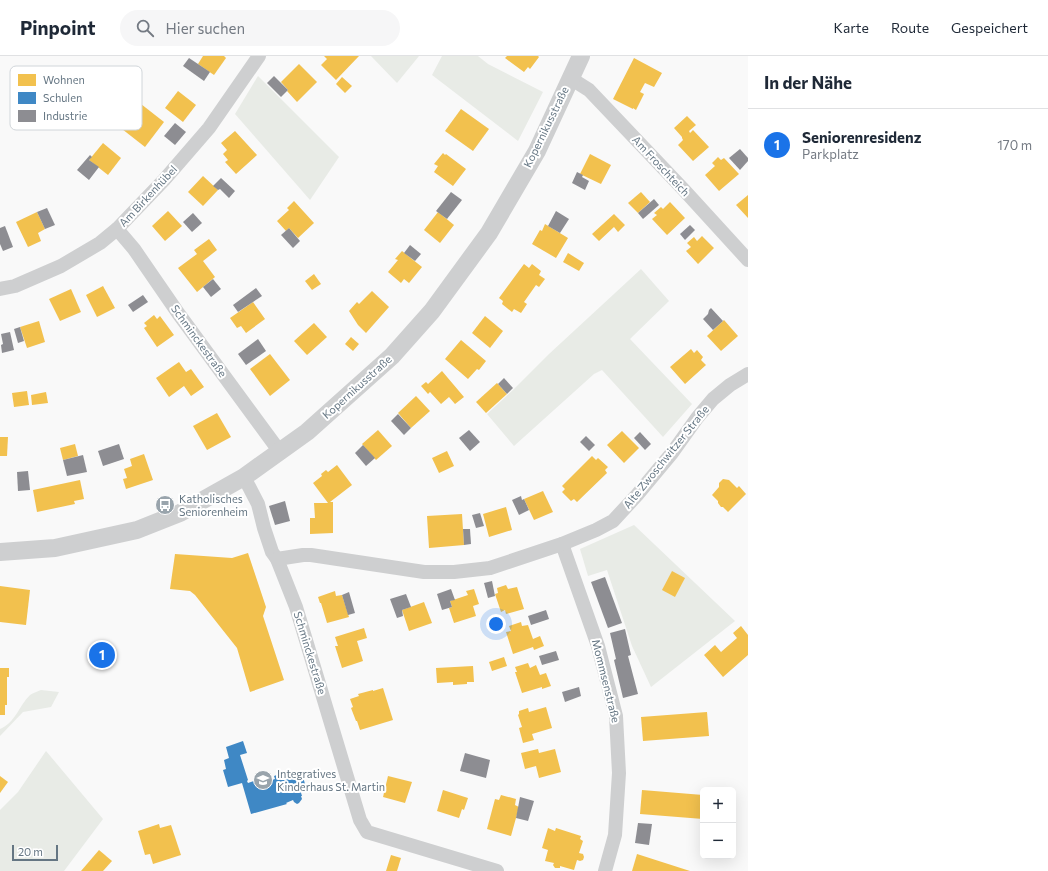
<!DOCTYPE html>
<html lang="de">
<meta charset="utf-8">
<style>
:root{--surface:#fff;--page:#f6f6f7;--text:#1f2937;--muted:#747a83;--line:#e0e1e3;--accent:#1a73e8}
body{margin:0;font-family:Commissioner,sans-serif;background:var(--page);color:var(--text)}
.controls{position:absolute;right:12px;bottom:12px;display:grid;overflow:hidden;border-radius:6px;box-shadow:0 4px 16px #0002}
.controls button{width:36px;height:36px;display:grid;place-items:center;padding:0;border:0;border-bottom:1px solid var(--line);background:var(--surface);color:var(--text);font:20px sans-serif}
.scale{position:absolute;left:12px;bottom:10px;width:46px;box-sizing:border-box;padding-left:4px;border:2px solid #657683;border-top:0;font-size:11px;line-height:14px;white-space:nowrap;color:#657683;-webkit-text-stroke:3px #fff;paint-order:stroke}
.you{position:absolute;left:496px;top:568px;width:14px;height:14px;margin:-10px;border:3px solid #fff;border-radius:50%;background:#1a73e8;box-shadow:0 0 0 6px #1a73e833}
.badge{display:grid;place-items:center;width:26px;height:26px;border-radius:50%;background:var(--accent);color:#fff;font-size:13px;font-weight:700}
.pin{position:absolute;translate:-50% -50%;border:2px solid #fff;box-shadow:0 1px 4px #0006}
.list{margin:0;padding:0;list-style:none}
h2{display:flex;justify-content:space-between;align-items:center;height:52px;margin:0;padding:0 16px;font-size:17px}
h2 small{font-size:13px;font-weight:400;color:var(--muted)}
.list li{display:grid;grid-template-columns:26px 1fr auto;gap:12px;align-items:center;box-sizing:border-box;height:72px;padding:0 16px;border-top:1px solid var(--line)}
.list b{display:block;font-size:15px;white-space:nowrap}
.list p{margin:0;font-size:13px;white-space:nowrap;color:var(--muted)}
.list em{font-size:13px;font-style:normal;color:var(--muted)}
.icon{flex:none;width:22px;height:22px;fill:none;stroke:currentColor;stroke-width:2;stroke-linecap:round;stroke-linejoin:round}
.map{position:relative;flex:none;width:748px;height:815px;overflow:hidden}
header{display:flex;align-items:center;gap:24px;box-sizing:border-box;height:56px;padding:0 20px;background:var(--surface);border-bottom:1px solid var(--line)}
header strong{font-size:19px}
nav{display:flex;gap:22px;margin-inline-start:auto;font-size:14px}
.search{width:280px;height:36px;background:var(--page);display:flex;align-items:center;gap:10px;box-sizing:border-box;padding:0 14px;border-radius:22px;color:var(--muted);font-size:15px}
main{display:flex}
aside{flex:1;background:var(--surface)}
.map>svg:first-child{display:block}
.green{fill:#e8ebe6}
.homes{fill:#f2c14e}
.schools{fill:#3f88c5}
.industry{fill:#8d8d92}
.lines{fill:none;stroke-linecap:round;stroke-linejoin:round}
.minor{stroke:#cecfd0;stroke-width:14}
.tertiary{stroke:#cecfd0;stroke-width:18}
.labels{text-anchor:middle;stroke-width:4;stroke-linejoin:round;paint-order:stroke}
.street-label{font-size:11px;fill:#657683;stroke:#fff}
.poi-label{font-size:11px;fill:#657683;stroke:#fff;text-anchor:start}
.key{fill:#fff;stroke:#d1d6da;stroke-width:1}
.key-label{font-size:11px;fill:#657683}
</style>
<header>
<strong>Pinpoint</strong>
<div class="search"><svg class="icon" aria-label="search" viewBox="0 0 24 24"><circle cx="10" cy="10" r="6"/><path d="M15 15l6 6"/></svg>Hier suchen</div>
<nav><a>Karte</a><a>Route</a><a>Gespeichert</a></nav>
</header>
<main>
<div class="map">
<svg width="748" height="815" viewBox="0 0 748 815">
<rect width="100%" height="100%" fill="#f9f9f9"/>
<g class="green">
<path d="M371,0h48l-22,27z"/>
<path d="M442,0h36l10,8 55,28 -25,49 -86,-66z"/>
<path d="M258,20l81,81 -29,43 -75,-86z"/>
<path d="M641,213l28,32 -39,38 62,65 -29,33 -61,-67 -8,4 -80,72 -27,-32 27,-25 35,-35z"/>
<path d="M634,469l101,96 -84,66 -19,-41 -25,-76 -19,6 -8,-27z"/>
<path d="M41,634l18,2 -8,15 -28,5 -23,24v-7c15,-6 19,-23 30,-34 3,-2 8,-4 11,-5z"/>
<path d="M46,695l57,68 -39,52h-64v-61l18,-18z"/>
</g>
<g class="homes">
<path d="M203,0h21l2,2 -12,17 -16,-11z"/>
<path d="M324,0h35l-23,24 -15,-15 6,-6z"/>
<path d="M507,0h31l1,1 -9,12 -2,-2 -4,5 -19,-14z"/>
<path d="M634,2l28,15 -8,14 -9,-4 -5,9 4,2 -8,16 -3,-2v1l-20,-10z"/>
<path d="M299,8l18,18 -20,20 -10,-11 1,-1 -7,-8z"/>
<path d="M342,21l10,9 -7,7 -9,-9z"/>
<path d="M178,35l18,14 -13,17 -18,-14z"/>
<path d="M141,48l23,18 -19,25 -23,-18z"/>
<path d="M461,53l28,20 -16,22 -28,-20z"/>
<path d="M687,60l9,9 -7,6 1,2 3,-3 16,17 -16,14 -15,-16 5,-5 -1,-2v-1l-8,-9z"/>
<path d="M235,75l22,24 -21,19 -11,-12 3,-2 -5,-6 4,-4 -6,-7z"/>
<path d="M103,87l18,15 -13,17 -19,-15z"/>
<path d="M443,97l2,2 1,-1 20,15 -13,17 -19,-14 4,-6 -4,-2z"/>
<path d="M590,98l21,11 -10,19 -21,-10z"/>
<path d="M718,101l3,3 3,-2 15,16 -20,17 -14,-16 10,-9 -3,-3z"/>
<path d="M203,120l15,14 -15,16 -15,-14z"/>
<path d="M641,136l9,10 -12,11 -10,-10z"/>
<path d="M748,139v23l-12,-13z"/>
<path d="M294,145l20,22 -16,15 -9,-10 -3,3 -9,-10 12,-11 -2,-2z"/>
<path d="M670,146l15,16 -18,17 -15,-16 5,-4 -3,-2 7,-6 2,2z"/>
<path d="M168,155l14,15 -17,15 -13,-15z"/>
<path d="M37,156l8,17 -7,4 3,8 -13,6 -12,-25z"/>
<path d="M438,156l16,13 -14,18 -16,-13z"/>
<path d="M614,158l11,11 -7,7 -4,-5 -15,14 -7,-7z"/>
<path d="M545,168l23,14 -12,20 -24,-14 8,-14 2,1z"/>
<path d="M702,180l12,12 -16,16 -12,-13 5,-4 -4,-4 7,-6 3,4z"/>
<path d="M209,183l8,11 -14,11 12,16 -18,15 -19,-24 19,-14 -3,-4z"/>
<path d="M402,195l20,16 -13,16 -5,-4 -3,4 -13,-11 10,-12 -3,-1z"/>
<path d="M568,197l16,10 -5,8 -16,-9z"/>
<path d="M524,208l5,4 3,-4 9,7 -2,4 6,4 -6,8 -3,-2 -12,17 3,2 -6,9 -7,-4 -2,3 -10,-8 1,-3 -4,-3z"/>
<path d="M314,218l7,10 -9,6 -7,-9z"/>
<path d="M103,230l12,22 -18,9 -11,-22z"/>
<path d="M71,233l10,23 -21,9 -11,-22z"/>
<path d="M372,235l17,16 -23,26 -8,-8 -9,-14 8,-9 2,2z"/>
<path d="M253,246l12,17 -19,14 -5,-7 -4,2 -7,-10z"/>
<path d="M154,259l3,4 3,-3 14,19 -17,12 -13,-19 3,-2 -3,-3z"/>
<path d="M485,260l18,15 -13,17 -18,-15z"/>
<path d="M724,264l14,16 -17,15 -14,-15z"/>
<path d="M39,265l6,21 -18,6 -7,-21z"/>
<path d="M314,267l13,14 -20,18 -13,-14z"/>
<path d="M351,281l8,7 -6,7 -8,-7z"/>
<path d="M461,284l25,21 -7,9 -2,-1 -9,10 -23,-20z"/>
<path d="M691,293l3,4 3,-3 6,7 -2,3 5,5 -21,19 -15,-17z"/>
<path d="M270,298l20,26 -20,16 -20,-27z"/>
<path d="M179,306l7,10 5,-3 13,18 -13,9 -7,-10 -15,11 -13,-19z"/>
<path d="M442,315l22,26 -9,7 -6,-7 -8,7 -11,-12 -2,2 -7,-8 5,-4 2,2z"/>
<path d="M497,327l10,11 -21,19 -10,-11z"/>
<path d="M27,335l2,14 -15,2 -2,-14z"/>
<path d="M46,336l2,11 -16,2 -1,-10z"/>
<path d="M416,340l14,15 -19,17 -13,-15z"/>
<path d="M217,357l14,24 -24,13 -14,-24z"/>
<path d="M378,374l14,16 -16,14 -14,-16z"/>
<path d="M622,375l17,17 -15,15 -17,-18z"/>
<path d="M0,381h8l-1,19h-7z"/>
<path d="M75,388l3,12 -15,4 -3,-12z"/>
<path d="M447,395l7,15 -15,7 -7,-15z"/>
<path d="M144,398l9,26 -27,9 -3,-10 4,-1 -3,-9 8,-3 -2,-7z"/>
<path d="M592,400l4,4 2,-2 10,9 -3,3 2,3 -30,29 -3,-3 -3,2 -9,-9 3,-3 -3,-3z"/>
<path d="M337,409l15,20 -22,17h3v31l-23,1v-16h5l-1,-15h14l-15,-20 9,-7 -1,-2 5,-4 2,2z"/>
<path d="M723,423l6,1 8,8 2,-2 7,8 -18,18 -5,-5h-2l-3,-4v-2l-6,-6 7,-8v-4z"/>
<path d="M80,424l4,19 -10,2 1,3 -38,8 -4,-22z"/>
<path d="M543,435l10,21 -19,8 -10,-21z"/>
<path d="M506,451l6,23 -23,7 -6,-23z"/>
<path d="M462,458l2,31 -35,3 -2,-32z"/>
<path d="M248,497l18,54 -3,9 21,64 -34,12 -13,-44 -42,-53 -5,-4 -20,-2 5,-35 57,4z"/>
<path d="M672,515l13,7 -10,19 -13,-7z"/>
<path d="M506,529l2,4 9,-2 7,22 -18,5 -1,-4 -4,2 -6,-18 3,-1 -1,-5z"/>
<path d="M0,530l30,4 -4,35 -26,-3z"/>
<path d="M474,533l5,15 -6,2 3,10 -22,7 -5,-15 3,-1 -2,-6 18,-6 -2,-4z"/>
<path d="M335,535l1,5 6,-1 7,22 -22,6 -6,-20h-1l-2,-6z"/>
<path d="M424,546l8,21 -23,8 -7,-21z"/>
<path d="M521,566l1,4 6,-1 5,14 7,-3 4,10 -10,4 -1,-3 -20,7 -7,-22 5,-1 -2,-5z"/>
<path d="M741,570l7,9v20l-25,22 -19,-22 11,-10 6,7 16,-14 -4,-5z"/>
<path d="M364,572l3,10 -10,3 6,20 -21,7 -7,-22h3l-3,-9z"/>
<path d="M504,601l3,9 -15,5 -3,-9z"/>
<path d="M528,607l2,5 6,-3 4,10 6,-2 5,13 -9,3v-2l-20,6 -7,-21h2l-2,-5z"/>
<path d="M473,610l1,16h-7v2l-14,1v-3l-16,1 -1,-15z"/>
<path d="M0,612h9v9h-2v28h-2v10h-5z"/>
<path d="M383,632l10,32 -33,10 -3,-9h-1l-5,-13 2,-1 -3,-8 9,-3 -1,-2 15,-4v1z"/>
<path d="M546,651l6,21 -20,6 2,6 -11,3 -4,-15 3,-1 -4,-12 1,-1v-3l9,-3 1,4z"/>
<path d="M707,656l2,24 -66,5 -2,-24z"/>
<path d="M538,693l1,4 16,-4 6,23 -22,6 -3,-12 -11,3 -4,-16z"/>
<path d="M0,720l8,6 -8,11z"/>
<path d="M388,720l24,6 -7,21 -22,-6z"/>
<path d="M443,734l25,8 -4,12 -2,-1 -3,9 -22,-7z"/>
<path d="M642,734l61,5v24l-63,-5z"/>
<path d="M501,739l15,4 -1,6 4,2 -8,29 -24,-7 8,-30 4,1z"/>
<path d="M159,768l1,4 11,-3 10,30 -28,9 -3,-10 -5,1 -7,-24z"/>
<path d="M548,772l7,3 1,-3 25,8 -1,3 3,2 -4,12 4,1 1,3 -1,3 -3,1 -3,-1 -3,10 -14,-4v2h-5l-2,-3 1,-2 -9,-2 3,-11 -6,-2z"/>
<path d="M99,794l13,11 -9,10h-22z"/>
<path d="M637,798l53,17h-58z"/>
<path d="M391,799l10,3 -4,13h-11z"/>
</g>
<path class="schools" d="M243,685l4,12 -7,2 8,25 -1,1 1,2 20,-7 1,5 6,-2 -1,-3 8,-3 1,3 12,-3v3l7,-3 3,11 -6,2 3,10h-1l1,3 -3,4 -2,1 -3,-2 -1,-2 -7,3 1,1 -36,10 -9,-31 -14,4 -5,-17 3,-1 -2,-9 5,-2 -3,-11z"/>
<g class="industry">
<path d="M189,2l21,14 -6,9 -21,-15z"/>
<path d="M274,20l14,14 -7,7 -14,-14z"/>
<path d="M175,67l11,9 -11,13 -11,-9z"/>
<path d="M740,93l8,9v3l-8,9 -11,-12z"/>
<path d="M90,99l2,2 -3,3 10,7 -10,13 -12,-10z"/>
<path d="M577,116l6,3 -1,2 7,4 -4,9 -13,-7z"/>
<path d="M221,122l14,13 -6,7 -9,-9 -2,1 -5,-4z"/>
<path d="M451,136l11,8 -15,19 -11,-8z"/>
<path d="M654,143l5,6 -16,14 -5,-6z"/>
<path d="M47,152l8,17 -10,4 -8,-17z"/>
<path d="M556,155l13,8 -9,14 -12,-7z"/>
<path d="M193,157l9,10 -10,9 -9,-10z"/>
<path d="M690,169l5,5 -10,10 -5,-6z"/>
<path d="M5,170l8,21 -10,4 -3,-7v-16z"/>
<path d="M289,172l11,13 -7,7 -12,-13z"/>
<path d="M410,189l11,9 -6,7 -11,-8z"/>
<path d="M213,223l8,10 -10,8 -8,-10z"/>
<path d="M256,232l6,8 -24,16 -5,-7z"/>
<path d="M143,239l5,7 -15,10 -5,-7z"/>
<path d="M711,252l12,13 -10,9 -10,-11 5,-5 1,-4z"/>
<path d="M20,271l4,14 -6,2 -4,-14z"/>
<path d="M10,276l4,18 -12,3 -1,-8 2,-1 -2,-10z"/>
<path d="M258,283l8,12 -20,14 -8,-11z"/>
<path d="M504,322l9,10 -6,6 -9,-10z"/>
<path d="M398,358l13,14 -7,7 -13,-14z"/>
<path d="M469,374l11,12 -10,9 -11,-13z"/>
<path d="M640,376l11,12 -6,6 -11,-12z"/>
<path d="M586,380l9,9 -6,6 -9,-9z"/>
<path d="M119,388l5,15 -21,7 -5,-15z"/>
<path d="M363,389l12,13 -9,8 -11,-13z"/>
<path d="M83,399l4,17 -20,4 -4,-16z"/>
<path d="M28,415l2,19 -12,1 -1,-19z"/>
<path d="M521,440l1,4 2,-1 5,11 -10,5 -7,-15z"/>
<path d="M285,445l5,20 -15,4 -6,-19z"/>
<path d="M480,457l4,13 -8,2 -4,-13z"/>
<path d="M463,473h7l1,15 -7,1z"/>
<path d="M605,521l17,46 -14,5 -17,-46z"/>
<path d="M492,525l3,15 -7,2 -4,-15z"/>
<path d="M451,533l4,11 -5,1 2,6 -10,3 -5,-16z"/>
<path d="M349,536l6,21 -7,2 -6,-20z"/>
<path d="M406,538l5,13 -9,3 1,6 -6,2 -7,-19z"/>
<path d="M546,554l3,9 -18,6 -3,-9z"/>
<path d="M625,573l6,26 -3,1 10,38 -15,4 -9,-38 2,-1 -6,-26z"/>
<path d="M556,595l3,9 -17,5 -3,-9z"/>
<path d="M579,631l2,9 -16,6 -3,-10z"/>
<path d="M465,697l25,7 -4,18 -26,-7z"/>
<path d="M520,741l14,4 -6,20 -12,-3z"/>
<path d="M638,767l14,1 -3,21 -14,-2z"/>
</g>
<g class="lines">
<g class="minor">
<path d="M570,22l19,12 95,100 64,70"/>
<path d="M117,173l17,20 44,64 102,139"/>
<path d="M0,233l15,-3 46,-20 39,-23 17,-14 47,-49 45,-52 50,-72"/>
<path d="M244,421l14,27 6,24 8,24 5,7 19,48 64,213 7,12 130,39"/>
<path d="M562,488l36,102 18,70 3,57 -4,62 -10,36"/>
<path d="M277,503l26,-4h8l113,17h30l36,-4 72,-24 34,-14 17,-9 24,-26 35,-42 25,-35 16,-19 17,-14 18,-11"/>
</g>
<path class="tertiary" d="M0,496l55,-4 82,-18 43,-17 64,-36 63,-45 85,-76 40,-45 57,-78 48,-82 44,-95"/>
</g>
<defs>
<symbol id="bus-disc" viewBox="-11 -11 22 22"><circle r="9.5" fill="#99a4ac" stroke="#fff"/><path d="M-5-6H5V4H4V6H2V4H-2V6H-4V4H-5ZM-3.5-4V0h7V-4ZM-3.5 1.2v1.5H-2V1.2ZM2 1.2v1.5H3.5V1.2Z" fill="#fff"/></symbol>
<symbol id="school-disc" viewBox="-11 -11 22 22"><circle r="9.5" fill="#99a4ac" stroke="#fff"/><path d="M0-5L7-2L0 1L-7-2ZM-4 1L0 2.5L4 1V4Q0 6-4 4Z" fill="#fff"/></symbol>
</defs>
<g fill-rule="evenodd">
<use href="#bus-disc" x="154" y="438" width="22" height="22"/>
<use href="#school-disc" x="252" y="713" width="22" height="22"/>
</g>
<g class="labels">
<g class="street-label">
<text transform="translate(546 71) rotate(-64)" y="4">Kopernikusstraße</text>
<text transform="translate(661 110) rotate(47)" y="4">Am Froschteich</text>
<text transform="translate(148 140) rotate(-47)" y="4">Am Birkenhübel</text>
<text transform="translate(199 285) rotate(54)" y="4">Schminckestraße</text>
<text transform="translate(357 331) rotate(-42)" y="4">Kopernikusstraße</text>
<text transform="translate(666 401) rotate(-51)" y="4">Alte Zwoschwitzer Straße</text>
<text transform="translate(310 597) rotate(73)" y="4">Schminckestraße</text>
<text transform="translate(606 625) rotate(76)" y="4">Mommsenstraße</text>
</g>
<g class="poi-label">
<text x="179" y="447">Katholisches<tspan x="179" dy="13">Seniorenheim</tspan></text>
<text x="277" y="722">Integratives<tspan x="277" dy="13">Kinderhaus St. Martin</tspan></text>
</g>
</g>
<rect x="10" y="10" width="132" height="64" rx="6" class="key"/>
<rect x="18" y="18" width="18" height="12" fill="#f2c14e"/>
<rect x="18" y="36" width="18" height="12" fill="#3f88c5"/>
<rect x="18" y="54" width="18" height="12" fill="#8d8d92"/>
<g class="key-label">
<text x="43" y="28">Wohnen</text>
<text x="43" y="46">Schulen</text>
<text x="43" y="64">Industrie</text>
</g>
</svg>
<div class="controls">
<button>+</button>
<button>−</button>
</div>
<div class="scale">20 m</div>
<div class="you"></div>
<div class="pin badge" style="left:102px;top:599px">1</div>
</div>
<aside>
<h2>In der Nähe<small></small></h2>
<ul class="list">
<li><span class="badge">1</span><div><b>Seniorenresidenz</b><p>Parkplatz</p></div><em>170 m</em></li>
</ul>
</aside>
</main>
